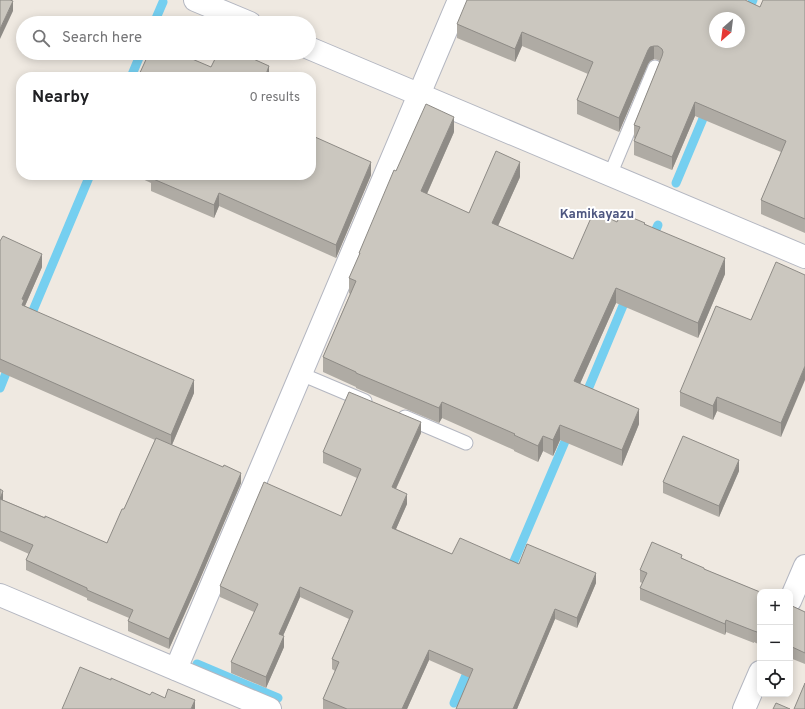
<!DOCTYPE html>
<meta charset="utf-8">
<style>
:root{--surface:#fff;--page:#f6f6f6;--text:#202124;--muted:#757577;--line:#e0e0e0}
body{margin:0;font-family:Overpass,sans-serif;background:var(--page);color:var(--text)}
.controls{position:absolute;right:12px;bottom:12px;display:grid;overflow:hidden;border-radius:8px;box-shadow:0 2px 10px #0003}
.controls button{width:36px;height:36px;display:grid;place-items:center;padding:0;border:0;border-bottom:1px solid var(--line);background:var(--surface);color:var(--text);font:20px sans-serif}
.compass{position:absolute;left:709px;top:12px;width:36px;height:36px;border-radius:50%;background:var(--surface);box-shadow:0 2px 10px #0003;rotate:208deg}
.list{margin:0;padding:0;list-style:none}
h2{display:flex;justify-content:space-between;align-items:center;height:52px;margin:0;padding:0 16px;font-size:17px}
h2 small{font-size:13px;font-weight:400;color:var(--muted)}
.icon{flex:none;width:22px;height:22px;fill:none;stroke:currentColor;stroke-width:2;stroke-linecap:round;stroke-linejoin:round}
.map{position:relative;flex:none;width:805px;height:709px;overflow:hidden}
.search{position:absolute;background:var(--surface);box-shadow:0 2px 10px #0003;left:16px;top:16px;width:300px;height:44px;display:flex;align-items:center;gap:10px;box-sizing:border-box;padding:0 14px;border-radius:22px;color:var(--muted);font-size:15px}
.panel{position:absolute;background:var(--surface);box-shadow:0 2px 10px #0003;left:16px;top:72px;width:300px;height:108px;border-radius:16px}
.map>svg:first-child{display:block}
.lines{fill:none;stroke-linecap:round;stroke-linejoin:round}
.stream{stroke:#75cff0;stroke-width:9}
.service-casing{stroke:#b4b7c1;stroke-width:15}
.minor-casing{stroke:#b4b7c1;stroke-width:24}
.service{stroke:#fff;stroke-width:13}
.minor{stroke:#fff;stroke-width:22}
.wall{fill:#afaba4}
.shaded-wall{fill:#8e8b86}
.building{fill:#cbc7bf;stroke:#8e8b86;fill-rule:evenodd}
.labels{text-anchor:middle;stroke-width:4;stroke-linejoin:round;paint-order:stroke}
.quarter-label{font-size:13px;font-weight:bold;fill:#4d5680;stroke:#fff}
</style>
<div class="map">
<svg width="805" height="709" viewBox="0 0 805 709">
<rect width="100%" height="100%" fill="#efe9e1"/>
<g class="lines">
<g class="stream">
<path d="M154,23l9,-21"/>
<path d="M739,32l14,-32"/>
<path d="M131,77l10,-24"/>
<path d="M676,183l31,-74"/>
<path d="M651,240l7,-15"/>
<path d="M29,320l61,-145"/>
<path d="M0,388l10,-25"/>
<path d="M584,399l43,-103"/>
<path d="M509,573l60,-141"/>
<path d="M197,664l81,34"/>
<path d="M454,703l16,-37"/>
</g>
<defs>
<g id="service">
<path d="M610,175l45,-108"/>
<path d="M301,374l64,27"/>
<path d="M405,417l61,26"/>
</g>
<g id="minor">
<path d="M195,0l55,23"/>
<path d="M309,48l496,209"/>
<path d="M0,595l270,114"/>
<path d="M790,601l15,-35"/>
<path d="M176,669l283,-669"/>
<path d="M744,709l16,-37"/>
</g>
</defs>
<use href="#service" class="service-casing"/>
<use href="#minor" class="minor-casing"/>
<use href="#service" class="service"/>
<use href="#minor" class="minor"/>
</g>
<g class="wall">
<path d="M805,0v233l-44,-19v-14l20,-48 -86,-36 -23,54 -38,-15v-14l1,-2 -1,-1v-13l26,-64 -2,-1 -4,-1 -4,2 -2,3 -29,68 -42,-18v-14l11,-26 -66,-28 -7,16 -58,-24v-14l303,-17z"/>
<path d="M454,132l-27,62 42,19 51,-36 -22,49 75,33 44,-37 28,2 80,50 -27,64 -82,-35 -36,81 59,40 -17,42 -62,-26 -7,16 -10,-5 -5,11 -24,-11v-1l-72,-32 -3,5 -83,-35v-1l-33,-15v-15l27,-63 -1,-1v-15l10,-22v-3l37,-82z"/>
<path d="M134,175h237l-35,83 -117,-52 -5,12 -63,-27v-8z"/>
<path d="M0,241l42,26 -17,39 169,87 -22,52 69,38 -44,103 -28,63 -41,-18v-10l1,-3 -42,-18v-2l-61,-28v-10l3,-6 -29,-13v-52l3,11 104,43 17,-34 31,-69 -155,-68z"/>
<path d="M805,275l-24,162 -64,-26 -4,9 -33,-14v-14l71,-72z"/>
<path d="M421,433l-25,56 11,15 -11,25 56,25 67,10 77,19 -19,45 -22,-9 -38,90h-61l14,-31 -41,-18 -22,49h-84v-10l12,-28 -3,-2v-10l17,-40 -49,-22 -17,39 1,11 -18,41 -35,-15v-11l23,-50 -34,-15v-11l121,-70 16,-38 -34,-15v-11z"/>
<path d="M739,471l-20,46 -56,-24v-11z"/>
<path d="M682,558l22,11 56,23v53l-6,-3v1l-28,-11 -1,3 -85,-35v-12l2,-5 -2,-1v-12z"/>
<path d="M790,605l15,7v52l-15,-6z"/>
</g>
<g class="shaded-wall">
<path d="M13,1v10l-13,28v-10z"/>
<path d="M522,32v14l-7,16v-13z"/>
<path d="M654,46v13l-4,2 -2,3 -29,68v-14l29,-68 2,-3z"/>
<path d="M269,66v11h-4z"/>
<path d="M695,102v14l-23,54v-13z"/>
<path d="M454,117v15l-33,75v-16z"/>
<path d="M371,162v13l-35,83v-13z"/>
<path d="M520,162v15l-28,62v-16z"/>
<path d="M219,193v13l-5,12v-13z"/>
<path d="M42,254v13l-18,41 -2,9v-18z"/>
<path d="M725,258v16l-27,64v-15z"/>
<path d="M616,288v15l-42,94v-16z"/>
<path d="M805,366v14l-24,57v-14z"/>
<path d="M194,380v13l-23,54v-12z"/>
<path d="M717,397v14l-4,9v-14z"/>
<path d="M442,402v16l-3,5v-15z"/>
<path d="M639,409v15l-17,42v-16z"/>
<path d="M421,422v11l-29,64v-10z"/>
<path d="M560,425v15l-7,16v-16z"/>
<path d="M543,436v15l-5,11v-16z"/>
<path d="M739,460v11l-20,46v-11z"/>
<path d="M241,473v10l-44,103 -28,63v-10z"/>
<path d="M3,491v10l-3,-2z"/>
<path d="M407,494v10l-15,34v-10z"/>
<path d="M596,573v10l-19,45v-10z"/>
<path d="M300,587v10l-21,48v-11z"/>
<path d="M555,609v10l-38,90h-4z"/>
<path d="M726,620v12l-1,3v-11z"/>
<path d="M284,636v11l-18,41v-11z"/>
<path d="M429,650v10l-22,49h-5z"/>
<path d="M195,700v9h-4z"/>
</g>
<g class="building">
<path d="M0,0h10l3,1 -13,28z"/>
<path d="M467,0h278l15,7 3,-7h42v219l-44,-19 25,-59 -91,-39 -23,55 -38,-16 6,-14 -6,-2 28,-69 1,-4 -1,-3 -4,-3h-4l-4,1 -2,3 -29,68 -42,-18 16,-38 -71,-30 -7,17 -58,-25zM715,18h24v24h-24z"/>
<path d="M149,53h29l33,14 7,-14h22l29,13 -4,11h-127z"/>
<path d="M426,104l28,13 -33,74 48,22 27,-62 24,11 -28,61 81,36 21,-48 23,11 4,-9 24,10 -1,1 81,34 -27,65 -82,-35 -42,93 65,28 -17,41 -62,-25 -7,15 -10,-4 -5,10 -24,-11 1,-1 -73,-32 -3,6 -83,-35v-1l-33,-15 33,-76 -7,-3 11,-25h-1l35,-83 2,1z"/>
<path d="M315,137l56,25 -35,83 -117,-52 -5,12 -63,-27 2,-3h158v-28z"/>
<path d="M3,236l39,18 -20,45 2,1 -2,5 172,75 -23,55 -171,-76v-118z"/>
<path d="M776,262l29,13v91l-24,57 -64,-26 -4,9 -33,-14 36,-86 35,14z"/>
<path d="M349,392l72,30 -29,65 15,7 -15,34 60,26 8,-16 59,26 8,-20 69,29 -19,45 -22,-9 -42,100h-57l17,-40 -44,-19 -27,59h-55l-24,-10 16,-37 -7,-3 21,-48 -53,-24 -21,47 5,2 -18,41 -35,-15 27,-58 -38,-18 44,-104 77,34 20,-47 -38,-17z"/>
<path d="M683,436l56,24 -20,46 -56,-24z"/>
<path d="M156,438l67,29 1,-2 17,8 -44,103 -28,63 -41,-18 5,-11 -46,-20v-2l-61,-28 7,-15 -33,-14v-42l3,2 -3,8 45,19v-2l62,27 15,-34h2z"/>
<path d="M652,542l30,13 -1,3 23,10v1l56,23v41l-6,-2 -28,-11 -1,4 -85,-36 7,-15 -7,-3z"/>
<path d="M790,605l15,7v41l-15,-7z"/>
<path d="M80,667l31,13v-2l39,17 2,-3 13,6 3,-9 27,11 -4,9h-129z"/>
<path d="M805,683v26h-11z"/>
<path d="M776,703l14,6h-17z"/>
</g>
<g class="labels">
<g class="quarter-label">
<text x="597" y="218">Kamikayazu</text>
</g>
</g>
</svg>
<div class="controls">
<button>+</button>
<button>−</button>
<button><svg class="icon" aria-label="locate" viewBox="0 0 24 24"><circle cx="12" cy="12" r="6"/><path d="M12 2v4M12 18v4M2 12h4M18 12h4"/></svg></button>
</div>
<svg class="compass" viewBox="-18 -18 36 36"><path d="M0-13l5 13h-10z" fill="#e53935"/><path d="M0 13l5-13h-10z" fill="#757577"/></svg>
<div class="search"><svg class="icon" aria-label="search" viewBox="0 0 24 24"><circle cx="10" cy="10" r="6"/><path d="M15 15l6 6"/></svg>Search here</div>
<section class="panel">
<h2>Nearby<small>0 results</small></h2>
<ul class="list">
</ul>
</section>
</div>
